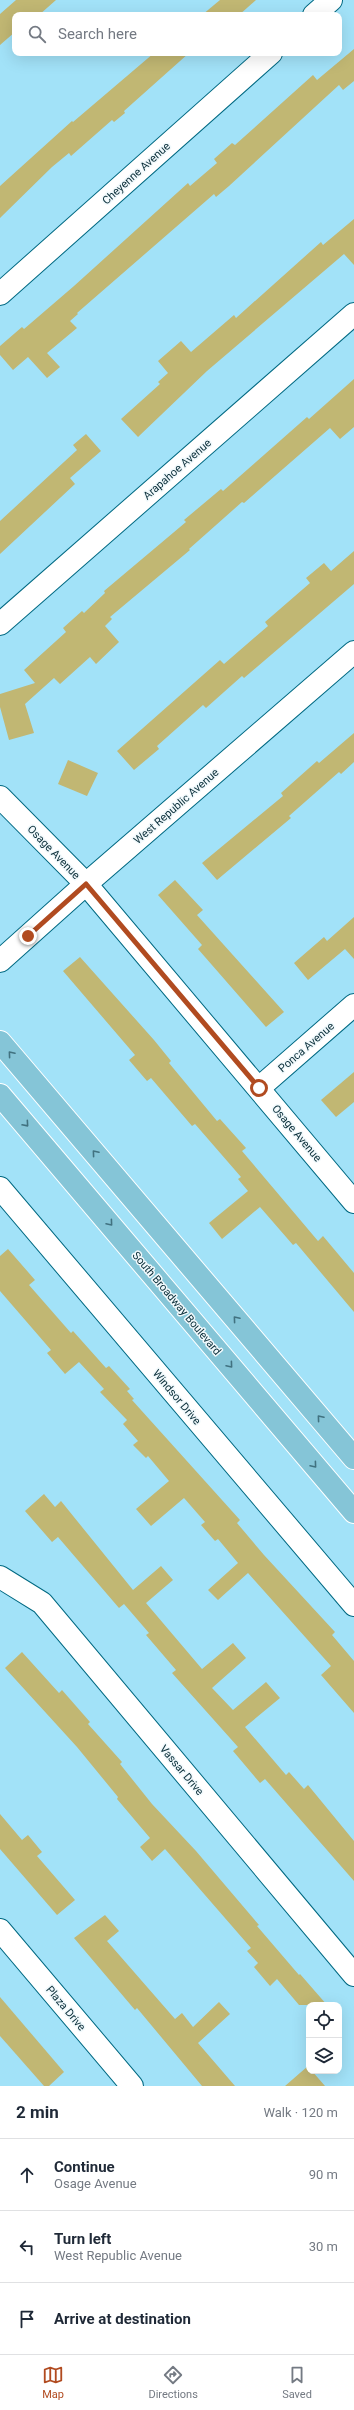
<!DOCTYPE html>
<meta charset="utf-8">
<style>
:root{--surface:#fff;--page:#f2f2f3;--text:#1f2937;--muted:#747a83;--line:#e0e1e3;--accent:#b14b20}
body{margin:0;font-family:Roboto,sans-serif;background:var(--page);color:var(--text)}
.controls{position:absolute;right:12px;bottom:12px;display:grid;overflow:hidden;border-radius:8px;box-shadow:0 4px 16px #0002}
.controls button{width:36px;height:36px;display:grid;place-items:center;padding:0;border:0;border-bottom:1px solid var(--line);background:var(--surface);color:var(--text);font:20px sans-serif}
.stop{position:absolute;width:12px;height:12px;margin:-9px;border:3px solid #b14b20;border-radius:50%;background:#fff}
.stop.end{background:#b14b20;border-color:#fff;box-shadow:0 1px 4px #0008}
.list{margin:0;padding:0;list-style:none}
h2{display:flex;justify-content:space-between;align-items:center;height:52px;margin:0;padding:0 16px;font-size:17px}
h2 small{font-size:13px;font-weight:400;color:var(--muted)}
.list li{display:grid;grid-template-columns:26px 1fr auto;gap:12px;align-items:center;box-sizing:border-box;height:72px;padding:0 16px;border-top:1px solid var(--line)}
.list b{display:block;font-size:15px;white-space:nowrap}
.list p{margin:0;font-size:13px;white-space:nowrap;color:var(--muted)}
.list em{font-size:13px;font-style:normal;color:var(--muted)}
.icon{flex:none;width:22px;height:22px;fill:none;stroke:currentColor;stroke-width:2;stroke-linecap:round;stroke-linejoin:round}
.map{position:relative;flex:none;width:354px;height:2086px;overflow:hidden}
.search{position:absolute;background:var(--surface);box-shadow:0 4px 16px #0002;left:12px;right:12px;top:12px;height:44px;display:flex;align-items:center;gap:10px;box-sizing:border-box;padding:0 14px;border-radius:8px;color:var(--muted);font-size:15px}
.sheet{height:268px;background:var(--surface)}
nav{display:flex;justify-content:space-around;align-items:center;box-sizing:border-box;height:56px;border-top:1px solid var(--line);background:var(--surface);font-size:11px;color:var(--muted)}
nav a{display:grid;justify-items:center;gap:2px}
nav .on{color:var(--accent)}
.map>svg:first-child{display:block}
.building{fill:#c1b773}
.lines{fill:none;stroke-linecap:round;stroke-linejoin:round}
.minor-casing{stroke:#006982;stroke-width:24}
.major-casing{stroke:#fff;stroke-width:24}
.minor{stroke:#fff;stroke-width:22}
.major{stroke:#85c5d7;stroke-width:22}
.oneway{stroke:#417280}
.route{stroke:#b14b20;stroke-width:5}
.labels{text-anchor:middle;stroke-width:3;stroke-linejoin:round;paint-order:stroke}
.street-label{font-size:11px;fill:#0a2e39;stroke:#f1f9fc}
</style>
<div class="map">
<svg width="354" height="2086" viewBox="0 0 354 2086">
<rect width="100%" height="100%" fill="#a2e2f8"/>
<g class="building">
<path d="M16,0h40l-17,15h-24v17l-15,13v-31z"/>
<path d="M220,0h36l-17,15h-37z"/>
<path d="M354,49v32l-11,9 -4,-5 -110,101 -13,11 -2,-3 -137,119 1,1 -8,7 7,7 -30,25 13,14 -13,11 -19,-21 -15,13 -13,-15v-9l22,-19 2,2 50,-43 114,-103 2,3 27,-23 -3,-4 18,-16 3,2 78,-70 4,5z"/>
<path d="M154,53h35l-65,58 1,2 -11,9 -2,-2 -41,36 -2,-3 -17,14 -52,51v-32l72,-65 1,1z"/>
<path d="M354,219v46l-10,-11 -137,117 -69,66 -17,-18 39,-35 -2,-2 10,-9 -10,-12 23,-20 10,11 43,-37 2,3 85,-76 2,3z"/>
<path d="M354,379v48l-14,12 -10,-11 -86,75 -2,-1 -53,47 1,1 -80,67 2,2 -7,7 14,16 -23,22 -6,-7 -30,27 -6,-6 -29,26 9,29 -25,7 -9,-33v-13l35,-11 -11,-13 42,-38 -3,-4 19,-17 2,2 21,-20 -1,-2 82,-69 -2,-2 37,-31 2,2 84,-74 2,2z"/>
<path d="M86,434l15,17 -31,27 5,6 -75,70v-33l77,-71 -4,-5z"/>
<path d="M354,551v33l-110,94 -2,-2 -36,32 -3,-3 -46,41 2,3 -25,21 -17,-19 103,-91 4,4 44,-38 -3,-4 45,-39 -4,-5 18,-15 7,8z"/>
<path d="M354,733v29l-13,12 -2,-2 -50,44 2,2 -74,62 -15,-17 81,-67 -2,-3 36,-32 2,2z"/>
<path d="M68,760l30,13 -11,23 -29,-12z"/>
<path d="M175,880l28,30 -6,5 87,97 -18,15 -68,-78 4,-4 -44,-50z"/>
<path d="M354,917v42l-9,-10 -37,31 -14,-17 30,-26 3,4z"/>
<path d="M80,957l74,83 17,21 -2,2 48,58 3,-2 26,29 -4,3 76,90 5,-5 31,37v39l-58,-69 -3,2 -33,-38 -38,32 -13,-16 39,-32 -10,-12 3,-2 -46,-53 -3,2 -41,-48 -4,3 -18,-21 6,-5 -72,-84z"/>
<path d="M354,1072v30l-18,15 -15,-17z"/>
<path d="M8,1249l27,31 -6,5 42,48 2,-2 33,37 3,-2 21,23 -3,2 7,8 -2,1 108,120 -3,3 27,32 71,77 -3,3 22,26v52l-33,-38 10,-9 -83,-93 -30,27 -10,-10 30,-27 -20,-24 -3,2 -14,-16 4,-3 -21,-24 -33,28 -15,-17 33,-28 -21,-25 -2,2 -13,-13 5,-4 -15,-17 4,-4 -27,-28 4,-3 -25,-27 -14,12 -18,-21 4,-3 -51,-59v-35z"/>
<path d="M44,1494l11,13 6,-6 72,89 28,-24 12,14 -27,23 56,66 31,-26 13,15 -34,30 21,22 33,-28 14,16 -35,29 41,48 3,-3 15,17 4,-4 46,56v40l-89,-102 -5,4 -27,-32 5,-4 -66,-74 4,-3 -30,-35 3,-2 -25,-29 -5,4 -61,-71 -6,5 -27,-31z"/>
<path d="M22,1652l37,41 3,-3 28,32 -2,2 34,38 -2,2 32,40 44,47 63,74 -2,1 42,49 1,-1 27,31h-28l-22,-26 -7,7 -16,-19 4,-4 -11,-12 4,-3 -86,-99 -13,12 -12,-14 10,-9 -33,-39 1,-2 -41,-50 -72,-79z"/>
<path d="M0,1814l22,26 6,-5 14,17 -5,4 38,44 -18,15 -57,-66z"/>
<path d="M105,1915l14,16 -12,10 68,78 7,-6 11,14 26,-25 11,12 -32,29 37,43h-33l-65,-78 -2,2 -61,-72z"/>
<path d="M0,1997l64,75 -15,14h-5l-44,-50z"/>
<path d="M308,2066l1,5h3l13,15h-40z"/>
</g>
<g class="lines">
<defs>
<g id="minor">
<path d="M314,15l17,-15"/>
<path d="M0,294l271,-241"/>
<path d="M0,624l354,-310"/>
<path d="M0,797l86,87 268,318"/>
<path d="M0,961l86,-77 268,-232"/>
<path d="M259,1088l95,-83"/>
<path d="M0,1188l354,417"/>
<path d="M0,1577l42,26 312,372"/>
<path d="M0,1930l132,156"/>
</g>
<g id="major">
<path d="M0,1042l354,416"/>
<path d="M0,1095l354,417"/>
</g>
</defs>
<use href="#minor" class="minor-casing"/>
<use href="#major" class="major-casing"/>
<use href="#minor" class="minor"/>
<use href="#major" class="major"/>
</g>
<defs><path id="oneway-chevron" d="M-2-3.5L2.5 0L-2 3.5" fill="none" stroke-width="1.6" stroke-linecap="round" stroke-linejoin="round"/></defs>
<g class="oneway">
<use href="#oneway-chevron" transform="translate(11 1054) rotate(-130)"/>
<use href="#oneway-chevron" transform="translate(26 1124) rotate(49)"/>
<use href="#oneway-chevron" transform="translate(95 1153) rotate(-130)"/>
<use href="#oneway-chevron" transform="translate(110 1223) rotate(50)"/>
<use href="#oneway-chevron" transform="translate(236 1319) rotate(-130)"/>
<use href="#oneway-chevron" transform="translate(230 1365) rotate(50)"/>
<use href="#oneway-chevron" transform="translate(320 1418) rotate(-130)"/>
<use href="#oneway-chevron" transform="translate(314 1465) rotate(50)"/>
</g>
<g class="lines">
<path class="route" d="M28,936l58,-52 173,204"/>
</g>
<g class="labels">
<g class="street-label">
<text transform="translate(136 173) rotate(-42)" y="4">Cheyenne Avenue</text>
<text transform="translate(177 469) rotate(-41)" y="4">Arapahoe Avenue</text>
<text transform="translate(176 806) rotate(-41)" y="4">West Republic Avenue</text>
<text transform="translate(54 852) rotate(46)" y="4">Osage Avenue</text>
<text transform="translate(306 1047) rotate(-41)" y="4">Ponca Avenue</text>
<text transform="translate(297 1133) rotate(50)" y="4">Osage Avenue</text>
<text transform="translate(177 1303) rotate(50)" y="4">South Broadway Boulevard</text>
<text transform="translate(177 1397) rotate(50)" y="4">Windsor Drive</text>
<text transform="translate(182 1770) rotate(50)" y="4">Vassar Drive</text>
<text transform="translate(66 2008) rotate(50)" y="4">Plaza Drive</text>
</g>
</g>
</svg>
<div class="controls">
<button><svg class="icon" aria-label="locate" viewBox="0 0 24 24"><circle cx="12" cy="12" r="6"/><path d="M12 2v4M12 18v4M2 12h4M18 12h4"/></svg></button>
<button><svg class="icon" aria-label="layers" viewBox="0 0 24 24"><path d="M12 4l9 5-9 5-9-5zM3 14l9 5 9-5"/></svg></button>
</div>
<div class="stop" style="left:259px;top:1088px"></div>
<div class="stop end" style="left:28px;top:936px"></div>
<div class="search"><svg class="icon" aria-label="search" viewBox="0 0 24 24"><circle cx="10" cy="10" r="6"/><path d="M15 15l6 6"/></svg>Search here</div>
</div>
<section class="sheet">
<h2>2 min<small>Walk · 120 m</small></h2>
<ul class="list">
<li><svg class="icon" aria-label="ahead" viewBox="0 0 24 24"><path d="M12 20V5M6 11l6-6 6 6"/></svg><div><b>Continue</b><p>Osage Avenue</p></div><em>90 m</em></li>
<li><svg class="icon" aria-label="left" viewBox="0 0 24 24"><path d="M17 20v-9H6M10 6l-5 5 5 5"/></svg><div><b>Turn left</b><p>West Republic Avenue</p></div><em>30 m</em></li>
<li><svg class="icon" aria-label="arrive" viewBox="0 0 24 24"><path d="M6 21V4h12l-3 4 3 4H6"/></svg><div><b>Arrive at destination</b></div></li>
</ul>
</section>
<nav>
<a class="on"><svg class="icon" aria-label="map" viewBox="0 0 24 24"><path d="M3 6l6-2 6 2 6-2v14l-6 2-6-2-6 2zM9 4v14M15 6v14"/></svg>Map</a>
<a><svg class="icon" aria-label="directions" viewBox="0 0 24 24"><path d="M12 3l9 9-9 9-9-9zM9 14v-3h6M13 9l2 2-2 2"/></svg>Directions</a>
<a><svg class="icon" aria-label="saved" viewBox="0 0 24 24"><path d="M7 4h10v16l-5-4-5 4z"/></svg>Saved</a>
</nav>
